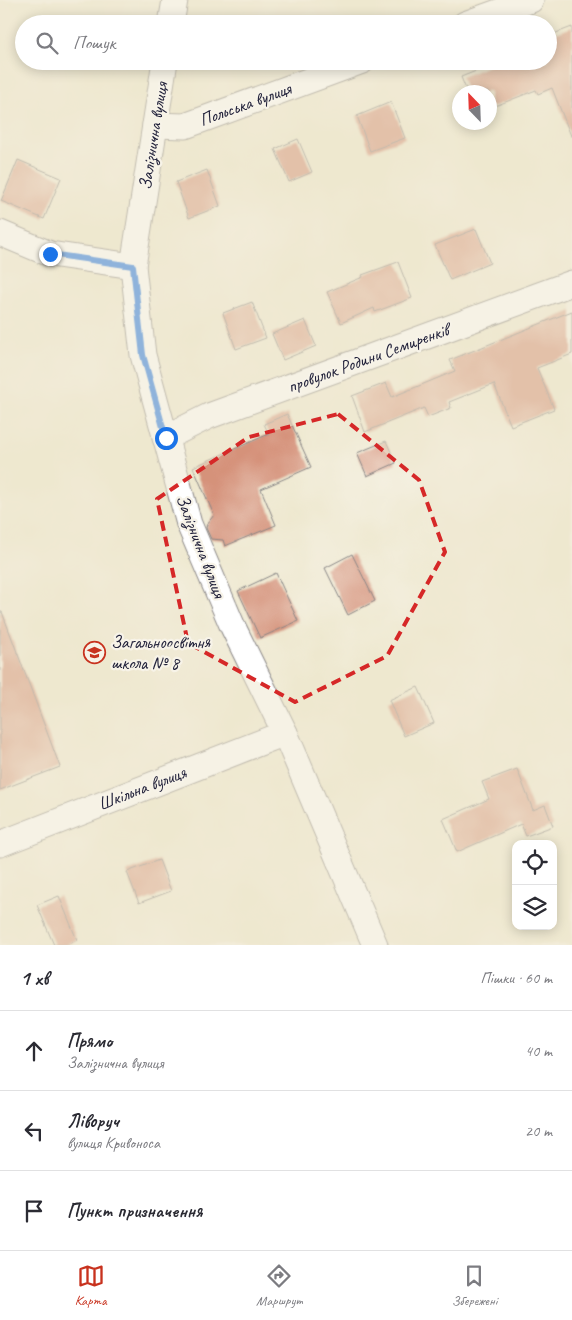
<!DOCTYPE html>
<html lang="uk">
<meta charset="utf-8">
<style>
:root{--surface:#fff;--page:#f2f2f3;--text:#2b2b33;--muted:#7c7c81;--line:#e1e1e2;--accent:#c8321e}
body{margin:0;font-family:Caveat,sans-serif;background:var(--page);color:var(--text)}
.controls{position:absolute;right:15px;bottom:15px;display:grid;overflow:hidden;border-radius:10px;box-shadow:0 2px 12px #0003}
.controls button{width:45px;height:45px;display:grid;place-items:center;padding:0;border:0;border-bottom:1px solid var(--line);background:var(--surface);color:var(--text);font:25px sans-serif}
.compass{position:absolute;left:452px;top:85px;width:45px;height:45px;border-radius:50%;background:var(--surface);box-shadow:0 2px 12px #0003;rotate:337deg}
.stop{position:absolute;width:15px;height:15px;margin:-11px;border:4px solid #1a73e8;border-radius:50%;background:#fff}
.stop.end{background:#1a73e8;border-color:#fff;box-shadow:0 1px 5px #0008}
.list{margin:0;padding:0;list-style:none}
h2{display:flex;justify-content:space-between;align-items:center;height:65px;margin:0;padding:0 20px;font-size:21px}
h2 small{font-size:16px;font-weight:400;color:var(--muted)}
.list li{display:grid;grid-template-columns:32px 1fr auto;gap:15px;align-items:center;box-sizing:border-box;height:80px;padding:0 20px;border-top:1px solid var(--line)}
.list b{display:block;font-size:19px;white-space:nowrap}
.list p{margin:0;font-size:16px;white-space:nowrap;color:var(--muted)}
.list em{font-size:16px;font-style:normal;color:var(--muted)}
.icon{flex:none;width:28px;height:28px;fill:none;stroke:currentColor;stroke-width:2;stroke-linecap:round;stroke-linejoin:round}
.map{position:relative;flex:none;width:572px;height:945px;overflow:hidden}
.search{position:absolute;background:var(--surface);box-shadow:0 2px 12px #0003;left:15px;right:15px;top:15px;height:55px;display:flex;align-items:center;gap:12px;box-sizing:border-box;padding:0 18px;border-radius:28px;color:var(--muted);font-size:19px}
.sheet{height:305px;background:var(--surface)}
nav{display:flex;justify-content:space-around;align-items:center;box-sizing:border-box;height:70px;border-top:1px solid var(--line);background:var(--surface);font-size:14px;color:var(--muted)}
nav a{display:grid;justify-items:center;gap:2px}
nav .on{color:var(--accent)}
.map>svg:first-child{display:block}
.building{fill:#d5927a}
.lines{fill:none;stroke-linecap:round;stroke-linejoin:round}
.minor-casing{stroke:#888585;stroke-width:27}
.minor{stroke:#fff;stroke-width:25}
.route{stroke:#1a73e8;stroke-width:6}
.marked{fill:none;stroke:#d62828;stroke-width:4;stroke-dasharray:10 6;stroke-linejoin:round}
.labels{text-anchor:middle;stroke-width:4.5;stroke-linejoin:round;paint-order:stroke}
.street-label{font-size:18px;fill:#22223b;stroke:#f7f3e8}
.poi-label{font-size:18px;fill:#22223b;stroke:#f7f3e8;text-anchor:start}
</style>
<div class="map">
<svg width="572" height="945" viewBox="0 0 572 945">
<rect width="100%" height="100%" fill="#f7f3e8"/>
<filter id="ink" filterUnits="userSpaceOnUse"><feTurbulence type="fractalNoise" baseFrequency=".02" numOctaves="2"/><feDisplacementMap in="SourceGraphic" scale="10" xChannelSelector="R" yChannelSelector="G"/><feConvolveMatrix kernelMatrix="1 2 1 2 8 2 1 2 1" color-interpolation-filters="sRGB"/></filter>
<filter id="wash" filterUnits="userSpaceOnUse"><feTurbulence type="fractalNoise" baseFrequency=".0096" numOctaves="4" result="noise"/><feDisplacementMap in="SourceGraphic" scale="20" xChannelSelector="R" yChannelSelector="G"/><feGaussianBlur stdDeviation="1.12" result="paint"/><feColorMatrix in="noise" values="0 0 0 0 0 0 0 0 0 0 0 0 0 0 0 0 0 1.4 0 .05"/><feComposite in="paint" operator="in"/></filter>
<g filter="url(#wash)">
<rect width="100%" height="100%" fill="#eee8cf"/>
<g id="blocks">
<g class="building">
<path d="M572,27v109h-1l-19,-48 -14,6 -2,-4 -46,18v-16h-23l-6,-15 40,-16h47v-25z"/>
<path d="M391,102l14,36 -35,13 -13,-35z"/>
<path d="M298,139l14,33 -23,10 -14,-33z"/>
<path d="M18,160l43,18 -17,41 -43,-18z"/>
<path d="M207,170l13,36 -31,12 -13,-36z"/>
<path d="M476,229l14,34 -40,17 -15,-35z"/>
<path d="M398,262l14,36 -37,14 -1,-4 -33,15 -14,-31 36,-15 -1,-2z"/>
<path d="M252,302l14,36 -30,11 -13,-36z"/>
<path d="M572,311v43l-35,14 17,41 -43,17 -17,-42 -45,18 2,6 -23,9 -4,-9 -59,24 -13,-36 34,-13 6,14 63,-26 -5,-11z"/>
<path d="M305,320l11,26 -33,14 -11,-26z"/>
<path d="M287,414l24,53 -50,22 15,36 -51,21 -2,-6 -12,-1 -5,-11 1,-4 7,-9 -21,-48 76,-33 -5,-10z"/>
<path d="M386,441l10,22 -29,13 -10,-23z"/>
<path d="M352,554l23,47 -27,14 -23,-47z"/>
<path d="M276,573l22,48 -38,17 -22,-47z"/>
<path d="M0,612h2l58,155 -60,23z"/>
<path d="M418,687l16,36 -30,13 -15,-36z"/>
<path d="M517,769l16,41 12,-5 8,21 -27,10 -5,-12 -64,28 -14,-33 46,-20 -7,-17z"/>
<path d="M159,860l12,31 -32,12 -12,-31z"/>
<path d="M59,896l18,44 -11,5h-12l-17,-40z"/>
</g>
</g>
</g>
<g filter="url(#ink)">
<use href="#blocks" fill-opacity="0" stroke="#888585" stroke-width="1"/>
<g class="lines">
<defs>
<g id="minor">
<path d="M171,24l4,-24"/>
<path d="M465,24l66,-24"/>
<path d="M165,61l-32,205 10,89 46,169 43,101 53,108 90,212"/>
<path d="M155,125l30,1 177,-65"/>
<path d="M0,233l50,21 83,12"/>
<path d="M165,438l44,-22 363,-133"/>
<path d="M0,844l285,-111"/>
</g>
</defs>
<use href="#minor" class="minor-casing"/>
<use href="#minor" class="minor"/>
</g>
</g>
<g class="lines" filter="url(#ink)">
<path class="route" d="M50,254l83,12 10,89 23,83"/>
</g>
<path d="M0 0H572V945H0ZM338,414l81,66 26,72 -58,104 -92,46 -107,-59 -31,-144 92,-62z" fill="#eee8cf" fill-opacity=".55" fill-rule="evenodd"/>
<path class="marked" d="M338,414l81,66 26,72 -58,104 -92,46 -107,-59 -31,-144 92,-62z"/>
<defs>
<symbol id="school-ring" viewBox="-11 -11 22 22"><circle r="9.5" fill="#f7f3e8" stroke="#c8321e" stroke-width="1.5"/><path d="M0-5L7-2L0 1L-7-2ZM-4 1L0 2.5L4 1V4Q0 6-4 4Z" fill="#c8321e"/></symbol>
</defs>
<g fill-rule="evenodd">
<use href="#school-ring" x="82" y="640" width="25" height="25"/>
</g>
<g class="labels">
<g class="street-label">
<text transform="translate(245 104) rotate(-20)" y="6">Польська вулиця</text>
<text transform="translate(153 136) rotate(-81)" y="6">Залізнична вулиця</text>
<text transform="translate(368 358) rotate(-20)" y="6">провулок Родини Семиренків</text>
<text transform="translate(201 546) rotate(69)" y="6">Залізнична вулиця</text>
<text transform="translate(142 788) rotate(-21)" y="6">Шкільна вулиця</text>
</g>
<g class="poi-label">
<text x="111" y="648">Загальноосвітня<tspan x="111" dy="21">школа № 8</tspan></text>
</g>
</g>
</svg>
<div class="controls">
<button><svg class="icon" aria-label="locate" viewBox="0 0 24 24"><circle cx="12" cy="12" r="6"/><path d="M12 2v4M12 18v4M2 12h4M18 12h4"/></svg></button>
<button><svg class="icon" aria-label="layers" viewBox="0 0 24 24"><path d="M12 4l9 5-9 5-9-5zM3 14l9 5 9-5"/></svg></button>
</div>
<svg class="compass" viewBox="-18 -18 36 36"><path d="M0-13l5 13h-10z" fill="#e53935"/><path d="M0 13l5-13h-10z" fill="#7c7c81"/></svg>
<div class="stop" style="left:166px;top:438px"></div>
<div class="stop end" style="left:50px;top:254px"></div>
<div class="search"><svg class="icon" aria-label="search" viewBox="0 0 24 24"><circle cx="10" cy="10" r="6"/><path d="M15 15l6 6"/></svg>Пошук</div>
</div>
<section class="sheet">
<h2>1 хв<small>Пішки · 60 m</small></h2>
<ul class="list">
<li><svg class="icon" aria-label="ahead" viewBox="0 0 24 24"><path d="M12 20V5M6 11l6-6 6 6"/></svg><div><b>Прямо</b><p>Залізнична вулиця</p></div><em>40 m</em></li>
<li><svg class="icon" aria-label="left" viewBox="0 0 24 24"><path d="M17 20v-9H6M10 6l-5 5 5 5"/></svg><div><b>Ліворуч</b><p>вулиця Кривоноса</p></div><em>20 m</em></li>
<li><svg class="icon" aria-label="arrive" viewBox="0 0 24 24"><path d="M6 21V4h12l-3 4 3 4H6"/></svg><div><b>Пункт призначення</b></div></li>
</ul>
</section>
<nav>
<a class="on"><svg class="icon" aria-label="map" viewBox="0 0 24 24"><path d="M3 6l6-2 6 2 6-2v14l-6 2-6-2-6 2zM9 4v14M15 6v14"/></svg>Карта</a>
<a><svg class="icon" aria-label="directions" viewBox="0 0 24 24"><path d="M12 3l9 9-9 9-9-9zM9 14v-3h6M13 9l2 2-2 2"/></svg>Маршрут</a>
<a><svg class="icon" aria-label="saved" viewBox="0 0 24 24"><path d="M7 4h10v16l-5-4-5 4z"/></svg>Збережені</a>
</nav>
